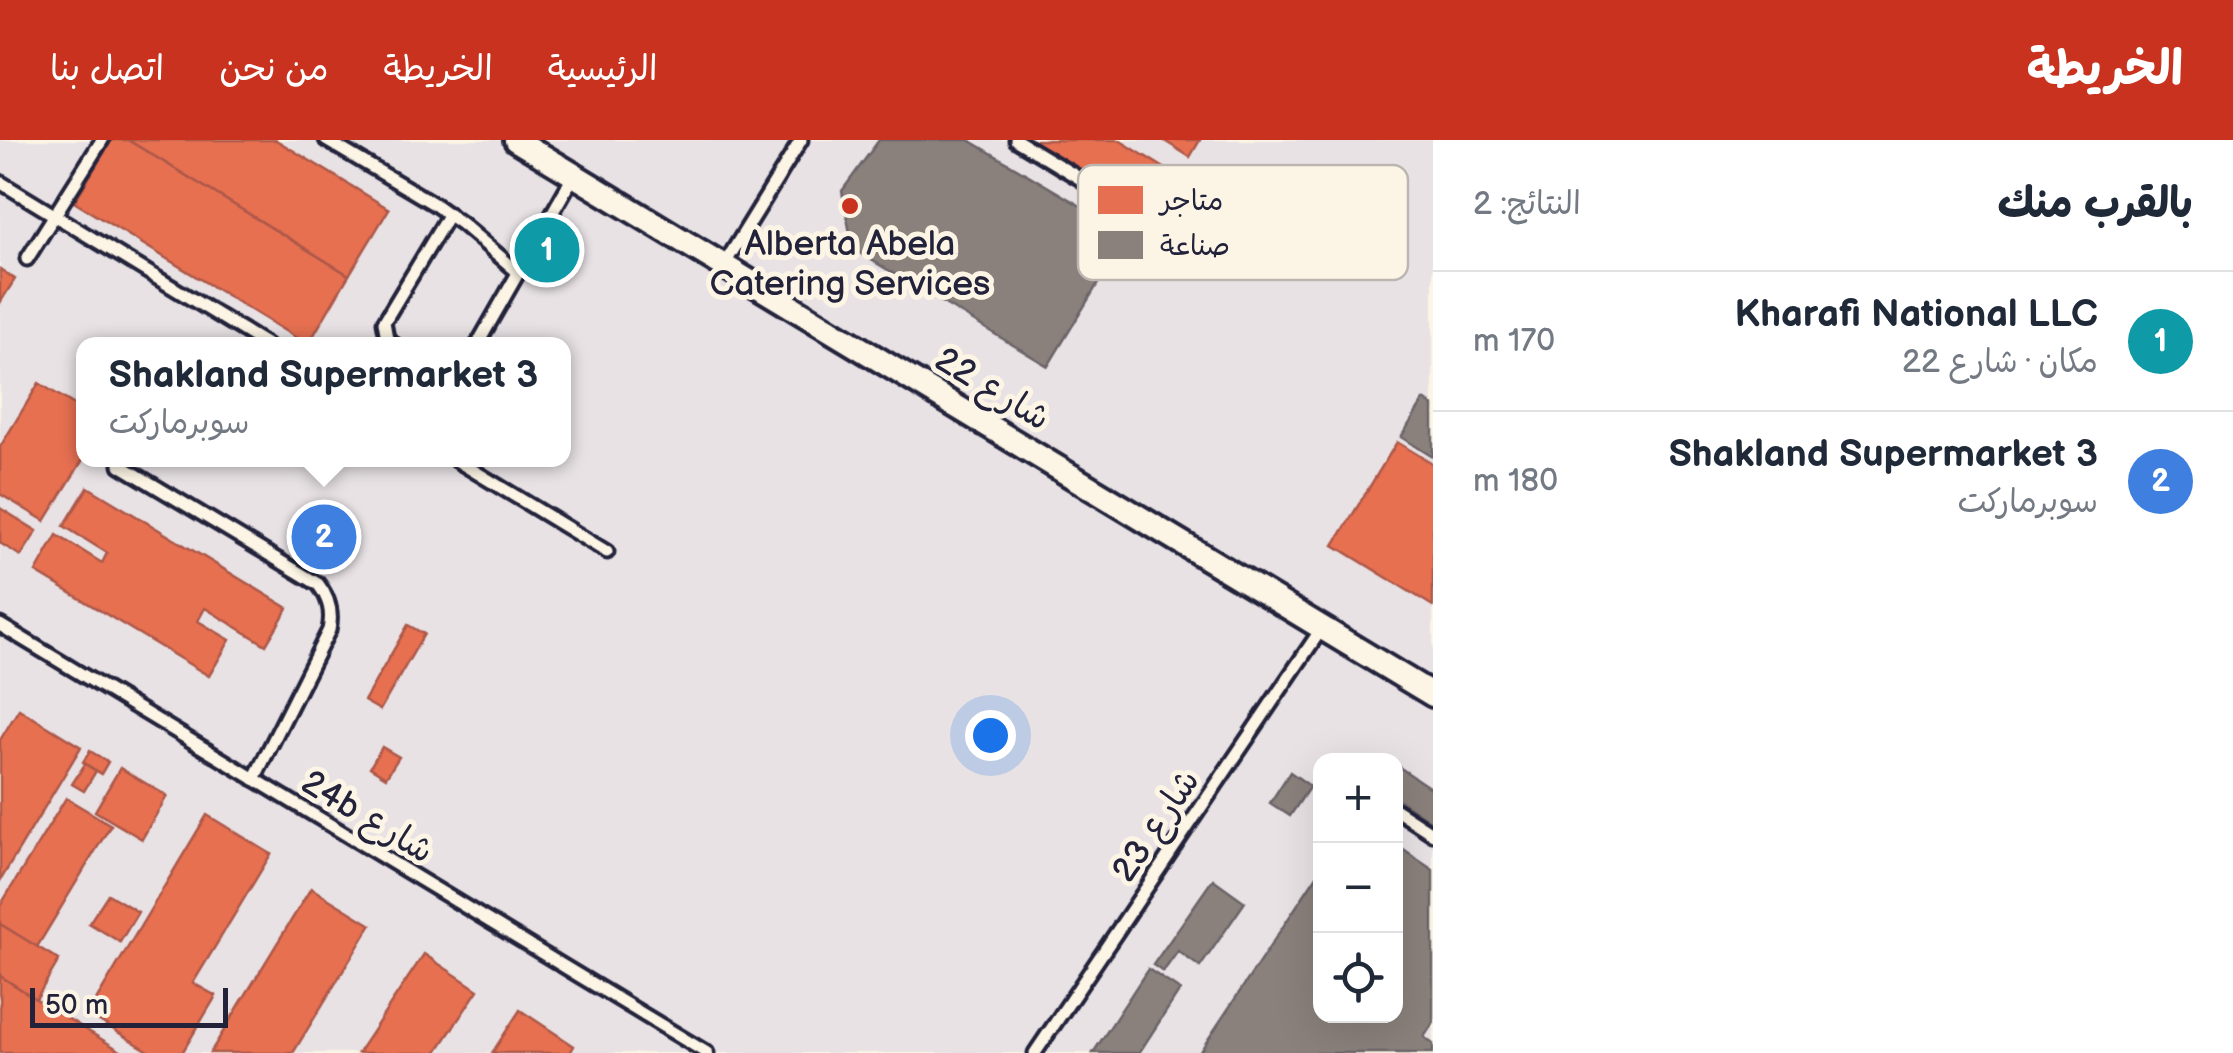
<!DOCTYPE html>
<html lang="ar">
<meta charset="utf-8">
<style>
:root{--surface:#fff;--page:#f6f6f7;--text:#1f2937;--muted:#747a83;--line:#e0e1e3;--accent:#c8321e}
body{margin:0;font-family:"Balsamiq Sans","Playpen Sans Arabic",sans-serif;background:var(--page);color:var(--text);direction:rtl}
.controls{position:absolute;right:30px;bottom:30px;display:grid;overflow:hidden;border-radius:20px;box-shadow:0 10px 40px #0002}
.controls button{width:90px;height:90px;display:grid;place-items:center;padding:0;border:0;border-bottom:2px solid var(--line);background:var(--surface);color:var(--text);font:50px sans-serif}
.scale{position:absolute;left:30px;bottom:25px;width:198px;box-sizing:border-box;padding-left:10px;border:5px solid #22223b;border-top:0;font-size:28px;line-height:35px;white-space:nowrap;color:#22223b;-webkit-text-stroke:8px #fcf5e5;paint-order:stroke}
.you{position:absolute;left:990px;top:595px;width:35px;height:35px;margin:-25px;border:8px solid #fff;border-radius:50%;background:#1a73e8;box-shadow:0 0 0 15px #1a73e833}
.badge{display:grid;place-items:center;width:65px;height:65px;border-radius:50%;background:var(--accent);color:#fff;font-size:32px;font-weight:700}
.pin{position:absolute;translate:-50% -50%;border:5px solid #fff;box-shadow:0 2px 10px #0006}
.popup{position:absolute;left:76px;top:197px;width:495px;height:130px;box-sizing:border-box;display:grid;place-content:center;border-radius:20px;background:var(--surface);filter:drop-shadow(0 2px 8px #0005);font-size:32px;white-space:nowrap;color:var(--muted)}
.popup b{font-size:38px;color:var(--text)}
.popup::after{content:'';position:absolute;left:50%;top:100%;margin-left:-20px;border:20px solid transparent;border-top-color:var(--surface)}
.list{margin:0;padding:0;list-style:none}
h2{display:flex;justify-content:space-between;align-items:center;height:130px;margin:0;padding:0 40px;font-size:42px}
h2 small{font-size:32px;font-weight:400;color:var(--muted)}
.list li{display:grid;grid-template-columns:65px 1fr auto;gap:30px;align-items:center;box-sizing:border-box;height:140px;padding:0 40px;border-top:2px solid var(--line)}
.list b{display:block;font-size:38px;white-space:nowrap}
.list p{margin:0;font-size:32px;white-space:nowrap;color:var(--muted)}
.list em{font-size:32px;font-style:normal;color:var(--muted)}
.icon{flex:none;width:55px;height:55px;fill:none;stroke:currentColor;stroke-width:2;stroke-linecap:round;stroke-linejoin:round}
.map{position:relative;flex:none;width:1433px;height:913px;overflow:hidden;direction:ltr}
header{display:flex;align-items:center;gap:60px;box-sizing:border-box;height:140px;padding:0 50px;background:var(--accent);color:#fff}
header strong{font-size:48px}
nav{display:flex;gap:55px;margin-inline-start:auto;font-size:35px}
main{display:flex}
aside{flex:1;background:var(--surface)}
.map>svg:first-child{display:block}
.built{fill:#e8e2e5;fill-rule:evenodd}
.shops{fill:#e76f51;stroke:#ac584a;stroke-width:2.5}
.industry{fill:#8a817c;stroke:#6b6468;stroke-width:2.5}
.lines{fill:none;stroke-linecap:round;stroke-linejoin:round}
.service-casing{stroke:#22223b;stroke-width:19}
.minor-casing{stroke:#22223b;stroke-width:30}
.service{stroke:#fcf5e5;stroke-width:11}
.minor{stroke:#fcf5e5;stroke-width:22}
.poi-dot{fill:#c8321e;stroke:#fcf5e5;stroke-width:4}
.labels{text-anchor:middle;stroke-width:10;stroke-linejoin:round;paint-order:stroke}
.poi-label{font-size:35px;fill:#22223b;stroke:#fcf5e5}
.street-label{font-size:35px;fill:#22223b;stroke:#fcf5e5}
.key{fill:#fcf5e5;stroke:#bbb6b2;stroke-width:2.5}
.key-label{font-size:28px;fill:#22223b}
</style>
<header>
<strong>الخريطة</strong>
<nav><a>الرئيسية</a><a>الخريطة</a><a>من نحن</a><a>اتصل بنا</a></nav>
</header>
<main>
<aside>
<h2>بالقرب منك<small>النتائج: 2</small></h2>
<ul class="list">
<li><span class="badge" style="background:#0f9aa8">1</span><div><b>Kharafi National LLC</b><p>مكان · شارع 22</p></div><em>170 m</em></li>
<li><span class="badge" style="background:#3f7fe0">2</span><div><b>Shakland Supermarket 3</b><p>سوبرماركت</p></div><em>180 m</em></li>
</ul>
</aside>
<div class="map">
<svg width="1433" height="913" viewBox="0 0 1433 913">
<rect width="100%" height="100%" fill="#fcf5e5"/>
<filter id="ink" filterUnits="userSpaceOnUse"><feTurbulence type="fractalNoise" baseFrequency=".01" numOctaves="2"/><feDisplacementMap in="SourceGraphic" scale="20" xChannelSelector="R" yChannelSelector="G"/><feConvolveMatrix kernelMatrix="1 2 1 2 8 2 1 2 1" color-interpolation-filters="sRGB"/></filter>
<g filter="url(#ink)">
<path class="built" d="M0,0h1433v913h-1433zM84,205h480v115h-480zM1320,620h76v256h-76z"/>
<g class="shops">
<path d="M112,0h16l221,135 -41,70 -234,-143z"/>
<path d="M128,0h148l113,69 -40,66z"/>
<path d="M1036,0h83l58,36 -26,42 -118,-73z"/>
<path d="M1163,0h37l-10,17z"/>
<path d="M0,129l15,10 -15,24z"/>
<path d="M39,243l45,28v47l-39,63 -45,-27v-47z"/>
<path d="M1397,302l36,22v142l-99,-61z"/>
<path d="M88,347l200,121 -22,37 -61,-37 -7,13 32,19 -21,36 -173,-104 21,-37 45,28 5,-10 -43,-27z"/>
<path d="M0,368l37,23 -16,25 -21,-13z"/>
<path d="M408,485l16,9 -44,76 -16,-9z"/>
<path d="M19,569l62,38 -81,134v-141z"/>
<path d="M382,607l17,10 -13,20 -16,-10z"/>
<path d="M90,611l18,11 -7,12 -18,-12z"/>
<path d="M85,624l11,7 -12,20 -12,-7z"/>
<path d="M120,628l47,28 -25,43 -47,-28z"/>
<path d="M66,658l45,27 -74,122 -37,-23v-18z"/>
<path d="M207,675l64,39 -78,129 23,13 -34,57h-30l-64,-39z"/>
<path d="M311,748l60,37 -78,128h-83z"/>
<path d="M108,754l30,18 -18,30 -31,-19z"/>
<path d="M0,784l59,36 -23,39 -36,-23z"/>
<path d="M424,814l54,36 -42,63h-78z"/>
<path d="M0,836l36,23 88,54h-124z"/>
<path d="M520,870l54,36 -4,7h-78z"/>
</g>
<g class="industry">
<path d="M879,0h90l159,94 -80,132 -195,-117 -11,-58z"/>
<path d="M1424,260l9,6v51l-32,-20z"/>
<path d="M1396,625l37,25v33l-37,-25z"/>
<path d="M1290,632l20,14 -20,30 -20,-13z"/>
<path d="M1396,705l37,25v153l-9,14 9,7v9h-234l121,-182v145h76z"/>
<path d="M1213,739l32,23 -45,65 -22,-16 -15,21 -10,-7z"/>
<path d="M1148,829l32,21 -41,63h-46z"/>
</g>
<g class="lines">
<defs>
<g id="service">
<path d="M326,0l108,64 28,20 56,48"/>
<path d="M1016,0l68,41"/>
<path d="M0,42l267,163"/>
<path d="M27,119l75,-119"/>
<path d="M724,125l77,-125"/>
<path d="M395,205l-8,-7 -3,-16 65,-108"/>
<path d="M477,205l97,-170"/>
<path d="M456,320l151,92"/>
<path d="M120,325l198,119c11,14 15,28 11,46l-75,149"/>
<path d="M0,485l707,428"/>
<path d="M1396,670l37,24"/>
<path d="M1035,913l287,-425"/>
</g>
<path id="minor" d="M516,0l917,555"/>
</defs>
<use href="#service" class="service-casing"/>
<use href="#minor" class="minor-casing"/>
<use href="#service" class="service"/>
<use href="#minor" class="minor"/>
</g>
</g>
<circle class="poi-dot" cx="850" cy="66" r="10"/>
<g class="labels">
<g class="poi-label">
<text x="850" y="115">Alberta Abela<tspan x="850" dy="40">Catering Services</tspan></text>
</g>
<g class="street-label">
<text transform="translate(993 248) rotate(31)" y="12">شارع 22</text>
<text transform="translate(368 676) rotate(31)" y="12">24b شارع</text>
<text transform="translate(1155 685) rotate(-56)" y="12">شارع 23</text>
</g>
</g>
<rect x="1078" y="25" width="330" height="115" rx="15" class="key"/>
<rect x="1098" y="46" width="45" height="28" fill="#e76f51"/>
<rect x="1098" y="91" width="45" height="28" fill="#8a817c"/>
<g class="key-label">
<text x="1160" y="70">متاجر</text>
<text x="1160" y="115">صناعة</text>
</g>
</svg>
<div class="controls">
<button>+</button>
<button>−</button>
<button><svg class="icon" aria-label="locate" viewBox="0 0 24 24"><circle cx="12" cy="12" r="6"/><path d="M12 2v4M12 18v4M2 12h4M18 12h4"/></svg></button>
</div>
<div class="scale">50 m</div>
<div class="you"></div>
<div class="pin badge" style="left:547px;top:110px;background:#0f9aa8">1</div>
<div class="pin badge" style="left:324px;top:397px;background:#3f7fe0">2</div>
<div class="popup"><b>Shakland Supermarket 3</b>سوبرماركت</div>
</div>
</main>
